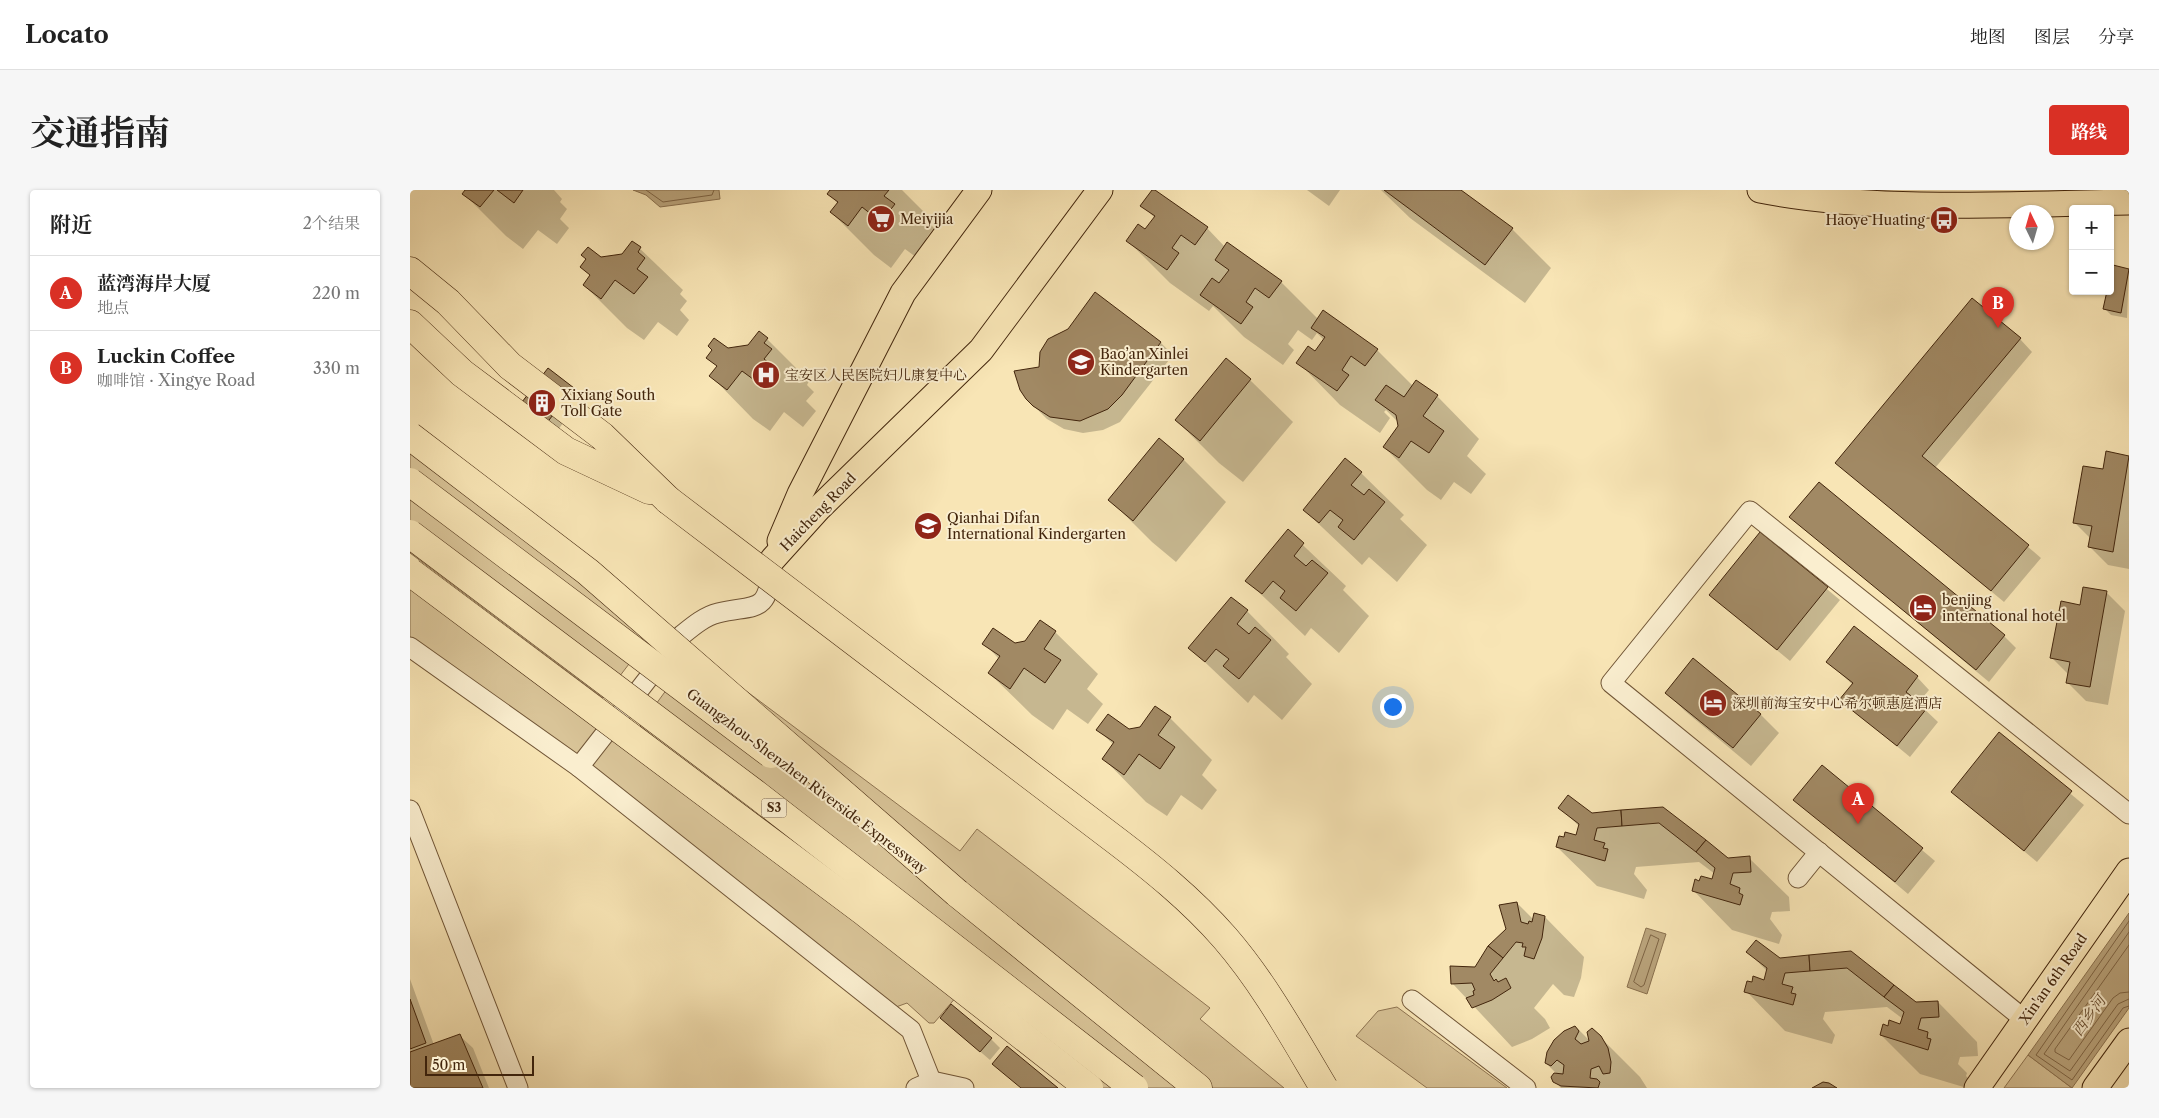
<!DOCTYPE html>
<html lang="zh">
<meta charset="utf-8">
<style>
:root{--surface:#fff;--page:#f6f6f6;--text:#222;--muted:#767676;--line:#e0e0e0;--accent:#d93025}
body{margin:0;font-family:"Libre Caslon Text","Noto Serif SC",serif;background:var(--page);color:var(--text)}
.controls{position:absolute;right:15px;top:15px;display:grid;overflow:hidden;border-radius:5px;box-shadow:0 1px 4px #0004}
.controls button{width:45px;height:45px;display:grid;place-items:center;padding:0;border:0;border-bottom:1px solid var(--line);background:var(--surface);color:var(--text);font:25px sans-serif}
.compass{position:absolute;left:1599px;top:15px;width:45px;height:45px;border-radius:50%;background:var(--surface);box-shadow:0 1px 4px #0004;rotate:355deg}
.scale{position:absolute;left:15px;bottom:12px;width:109px;box-sizing:border-box;padding-left:5px;border:2px solid #42250c;border-top:0;font-size:14px;line-height:18px;white-space:nowrap;color:#42250c;-webkit-text-stroke:4px #faeecf;paint-order:stroke}
.you{position:absolute;left:982px;top:516px;width:18px;height:18px;margin:-12px;border:4px solid #fff;border-radius:50%;background:#1a73e8;box-shadow:0 0 0 8px #1a73e833}
.badge{display:grid;place-items:center;width:32px;height:32px;border-radius:50%;background:var(--accent);color:#fff;font-size:16px;font-weight:700}
.pin{position:absolute;translate:-50% -41px;filter:drop-shadow(0 1px 2px #0008)}
.pin::after{content:'';position:absolute;top:26px;width:18px;height:15px;background:inherit;clip-path:polygon(0 0,100% 0,50% 100%)}
.list{margin:0;padding:0;list-style:none}
h2{display:flex;justify-content:space-between;align-items:center;height:65px;margin:0;padding:0 20px;font-size:21px}
h2 small{font-size:16px;font-weight:400;color:var(--muted)}
.list li{display:grid;grid-template-columns:32px 1fr auto;gap:15px;align-items:center;box-sizing:border-box;height:75px;padding:0 20px;border-top:1px solid var(--line)}
.list b{display:block;font-size:19px;white-space:nowrap}
.list p{margin:0;font-size:16px;white-space:nowrap;color:var(--muted)}
.list em{font-size:16px;font-style:normal;color:var(--muted)}
.map{position:relative;flex:none;width:1719px;height:898px;overflow:hidden;border-radius:5px}
header{display:flex;align-items:center;gap:30px;box-sizing:border-box;height:70px;padding:0 25px;background:var(--surface);border-bottom:1px solid var(--line)}
header strong{font-size:24px}
nav{display:flex;gap:28px;margin-inline-start:auto;font-size:18px}
.intro{display:flex;align-items:center;justify-content:space-between;box-sizing:border-box;height:120px;padding:0 30px}
h1{margin:0;font-size:35px}
.button{padding:12px 22px;border-radius:5px;background:var(--accent);color:#fff;font-size:18px;font-weight:700}
main{display:flex;gap:30px;padding:0 30px}
aside{flex:1;background:var(--surface);border-radius:5px;box-shadow:0 1px 4px #0004}
.map>svg:first-child{display:block}
.green{fill:#d9c498;stroke:#8e7452}
.water{fill:#baa47c;stroke:#8a714f}
.shadow{fill:#0003}
.lines{fill:none;stroke-linecap:round;stroke-linejoin:round}
.shore{stroke:#7e6444;stroke-width:1}
.building{fill:#a18964;stroke:#42250c}
.minor-casing{stroke:#705536;stroke-width:21}
.major-casing{stroke:#42250c;stroke-width:27}
.highway-casing{stroke:#42250c;stroke-width:29}
.minor{stroke:#faeecf;stroke-width:19}
.major{stroke:#f8e5b5;stroke-width:25}
.highway{stroke:#f8e5b5;stroke-width:28}
.highway-bridge-casing{stroke:#42250c;stroke-width:29;stroke-linecap:butt}
.highway-bridge{stroke:#f8e5b5;stroke-width:28}
.labels{text-anchor:middle;stroke-width:4;stroke-linejoin:round;paint-order:stroke}
.shield{fill:#faeecf;stroke:#796146;stroke-width:1}
.shield-label{font-size:12px;font-weight:bold;fill:#42250c}
.poi-label{font-size:14px;fill:#42250c;stroke:#faeecf;text-anchor:start}
.street-label{font-size:14px;fill:#42250c;stroke:#faeecf}
.water-label{font-size:15px;font-style:italic;fill:#664b2e;stroke:#faeecf}
</style>
<header>
<strong>Locato</strong>
<nav><a>地图</a><a>图层</a><a>分享</a></nav>
</header>
<div class="intro"><h1>交通指南</h1><a class="button">路线</a></div>
<main>
<aside>
<h2>附近<small>2个结果</small></h2>
<ul class="list">
<li><span class="badge">A</span><div><b>蓝湾海岸大厦</b><p>地点</p></div><em>220 m</em></li>
<li><span class="badge">B</span><div><b>Luckin Coffee</b><p>咖啡馆 · Xingye Road</p></div><em>330 m</em></li>
</ul>
</aside>
<div class="map">
<svg width="1719" height="898" viewBox="0 0 1719 898">
<rect width="100%" height="100%" fill="#f8e5b5"/>
<filter id="stains"><feTurbulence type="fractalNoise" baseFrequency=".004" numOctaves="4"/><feColorMatrix values="0 0 0 0 .2 0 0 0 0 .09 0 0 0 0 .02 0 0 0 .5 -.17"/></filter>
<radialGradient id="worn" r=".72"><stop offset=".6" stop-color="#630" stop-opacity="0"/><stop offset="1" stop-color="#630" stop-opacity=".3"/></radialGradient>
<g class="green">
<path d="M0,248l248,188 -55,72 -193,-145z"/>
<path d="M0,393l547,413 -23,27h-5l-22,-20 -11,4 -486,-366z"/>
<path d="M284,462l266,199 17,-22 233,179 -10,11 84,69h-186l-458,-362z"/>
<path d="M987,817l110,81h-80l-71,-52 22,-25z"/>
<path d="M1618,865l44,33h-68z"/>
</g>
<g class="water">
<path d="M223,0h86l1,9 -60,8 -14,-12z"/>
<path d="M1719,723v95l-57,80 -44,-33z"/>
<path d="M1236,738l20,6 -19,60 -20,-7z"/>
</g>
<g class="shadow">
<path d="M57,0h87l8,9 -2,3 7,7 -7,10 9,9 -12,16 -19,-14 -15,19 -17,-13 -42,-42z"/>
<path d="M422,0h70l28,28 -3,3 7,7 -7,9 9,10 -12,16 -19,-14 -14,19 -17,-13 -43,-43 7,-8 -9,-10z"/>
<path d="M897,0h33l-11,16z"/>
<path d="M971,0h78l53,39 39,39 -26,35 -115,-85z"/>
<path d="M732,16l65,22 18,19 56,35 37,37 59,31 36,36 24,10 42,43 -12,17 19,18 -15,20 -17,-12 -13,18 -14,-10 -43,-43 15,-21v-3l-13,-13 -2,2 6,6 -10,15 -40,-28 -42,-43 17,-9 9,-13 -7,-7 -5,7 -14,-10 -10,14 6,6 -11,15 -39,-28 -31,-31 -4,5 -39,-28 -42,-42 17,-10 10,-13z"/>
<path d="M223,52l50,48 -3,4 7,7 -7,9 9,10 -12,16 -19,-14 -14,18 -17,-12 -43,-43 7,-9 -10,-9 20,-8 21,-3z"/>
<path d="M1704,77l15,3 -2,48 -16,-3 -6,-6z"/>
<path d="M685,104l66,49 12,12 -53,67 -17,8 -20,3 -19,-4 -17,-10 -13,-13 11,-60 9,-11 14,-5z"/>
<path d="M357,149l42,42 -2,4 7,7 -8,9 10,10 -13,16 -19,-15 -14,19 -17,-12 -42,-43 7,-9 -10,-9 20,-9 21,-2z"/>
<path d="M1610,149l12,13 -97,116 106,90 -37,44 -167,-139z"/>
<path d="M138,180l34,28 -37,49z"/>
<path d="M840,190l43,42 -50,60 -24,-19 -43,-43z"/>
<path d="M749,250l25,20 42,42 -50,60 -24,-20 -42,-42z"/>
<path d="M1697,263l22,4v112l-21,-4 -18,-18 1,-8 -17,-17 30,-51z"/>
<path d="M951,283l43,42 -4,4 27,26 -30,37 -28,-25 -7,8 -58,-55z"/>
<path d="M1381,327l213,119 12,12 -27,34z"/>
<path d="M878,341l58,55 -3,4 26,26 -30,37 -28,-25 -6,8 -58,-55z"/>
<path d="M1351,344l79,66 -50,61 -79,-66z"/>
<path d="M1697,403l18,18 -17,94 -22,-4 -18,-18 1,-8 -17,-17 29,-52z"/>
<path d="M837,421l42,43 -3,3 26,27 -30,36 -28,-25 -6,8 -58,-55z"/>
<path d="M645,442l43,42 -11,15 16,15 -15,20 -21,-15 -14,21 -21,-15 -43,-42 10,-14 -15,-16 30,1z"/>
<path d="M1418,472l89,15 12,13 -11,13 20,19 -28,35 -69,-57 12,-15z"/>
<path d="M1257,503l93,21 19,19 -28,33 -66,-55z"/>
<path d="M760,528l42,42 -10,15 15,15 -15,20 -21,-15 -14,21 -21,-14 -42,-43 10,-14 -16,-15h31z"/>
<path d="M1589,544l85,71 -47,57 -85,-71z"/>
<path d="M1412,576l113,95 -27,33 -113,-95z"/>
<path d="M1150,618l32,6 71,-6 65,51 21,-1 40,39 1,14 -18,1 -2,7 12,16 -3,9 -47,-14 -39,-40 7,-7 13,-2 2,-7 -16,-12 -63,5 -2,7 13,16 -3,9 -47,-13 -40,-39 20,-11 3,-9z"/>
<path d="M1107,713l17,17 11,-3 39,40 -3,21 -7,19 -10,-2 -11,-11 -19,24 11,11 5,9 -18,11 -20,8 -59,-63 -1,-17 24,1 31,-39z"/>
<path d="M1338,762l32,7 71,-6 65,50 22,-1 39,40 1,14 -18,1 -2,7 9,9 -1,3 4,4 -3,8 -47,-14 -39,-39 8,-8 12,-2 2,-6 -16,-12 -62,5 -2,7 12,16 -3,9 -47,-13 -39,-40 7,-8 12,-2 3,-9z"/>
<path d="M0,789l24,66 26,-9 13,12 16,40h-79z"/>
<path d="M531,828l50,21 9,9 -10,12z"/>
<path d="M1163,837l4,1 14,14 9,-5 40,40 7,11h-86l-8,-9 5,-4 -12,-12z"/>
</g>
<g class="lines">
<g class="shore">
<path d="M236,0l17,12 49,-7 2,-5"/>
<path d="M1719,731l-93,134 36,25 51,-72 6,-2"/>
<path d="M1719,742l-85,122 26,17 48,-67 11,-5"/>
<path d="M1241,745l8,4 -15,46 -3,2 -7,-5z"/>
<path d="M1719,755l-74,104v3l14,8 44,-62 7,-5 9,-1"/>
</g>
</g>
<g class="building">
<path d="M55,0h29l-14,17 -18,-13z"/>
<path d="M87,0h26l-9,13z"/>
<path d="M420,0h59l-5,6 11,8 -14,18 -19,-15 -14,19 -18,-14 8,-10 -11,-8z"/>
<path d="M742,0h3l53,37 -13,18 -14,-10 -9,13 7,5 -12,17 -41,-29 12,-17 7,5 10,-13 -15,-10z"/>
<path d="M974,0h77l52,38 -28,37z"/>
<path d="M222,51l9,6 -3,5 7,6 -8,11 11,8 -14,17 -19,-14 -14,19 -18,-14 7,-10 -10,-8 6,-8 -5,-4 7,-8 13,10 21,-3z"/>
<path d="M817,52l55,39 -13,17 -14,-10 -9,14 7,5 -12,17 -41,-29 12,-17 7,5 10,-13 -14,-10z"/>
<path d="M1703,75l16,4 -8,44 -18,-4 4,-18h3z"/>
<path d="M685,102l66,50 -39,53 -14,14 -28,12 -30,-4 -17,-11 -7,-7 -6,-9 -6,-19 25,-4 1,-15 8,-13 20,-10z"/>
<path d="M1562,108l49,40 -99,118 107,89 -38,46 -156,-128z"/>
<path d="M913,120l55,39 -13,17 -14,-10 -9,14 7,5 -12,16 -41,-28 12,-17 7,5 10,-14 -14,-9z"/>
<path d="M349,141l9,7 -4,5 8,6 -8,10 10,8 -13,18 -19,-14 -15,19 -18,-14 8,-10 -11,-8 6,-8 -4,-4 6,-8 14,10 20,-3z"/>
<path d="M816,168l25,21 -51,62 -25,-21z"/>
<path d="M138,178l26,20 -39,50 -26,-19z"/>
<path d="M1006,190l22,15 -15,21 21,15 -15,22 -18,-12 -12,17 -16,-11 15,-21 -2,-11 -21,-15 11,-15 18,12z"/>
<path d="M749,248l25,21 -51,62 -25,-21z"/>
<path d="M1696,261l23,5 -16,96 -25,-5 4,-21 -19,-3 10,-57 20,3z"/>
<path d="M935,268l17,14 -11,13 13,10 5,-6 16,13 -31,38 -16,-13 5,-7 -13,-10 -11,13 -16,-13z"/>
<path d="M1409,292l186,153 -29,35 -187,-153z"/>
<path d="M878,339l16,14 -10,13 12,10 6,-6 16,13 -32,38 -16,-13 5,-7 -12,-10 -11,13 -17,-13z"/>
<path d="M1350,342l68,55 -51,63 -68,-55z"/>
<path d="M1673,397l24,4 -17,96 -24,-4 4,-21 -20,-4 11,-57 19,4z"/>
<path d="M821,407l17,13 -11,14 12,10 6,-7 16,13 -32,39 -16,-13 6,-7 -13,-10 -11,13 -17,-14z"/>
<path d="M630,430l16,11 -12,18 17,11 -16,23 -21,-15 -14,21 -22,-16 12,-17 -18,-12 11,-16 22,15 10,-2z"/>
<path d="M1444,436l64,50 -12,16 21,16 -30,38 -58,-46 14,-17 -27,-21z"/>
<path d="M1283,468l68,56 -28,34 -68,-55z"/>
<path d="M745,516l16,11 -13,18 17,12 -15,22 -21,-15 -15,21 -22,-16 12,-17 -18,-12 12,-16 21,15 11,-2z"/>
<path d="M1589,542l73,59 -48,60 -73,-59z"/>
<path d="M1412,575l101,83 -28,34 -102,-82z"/>
<path d="M1158,605l24,18 29,-3 1,16 -25,2 -3,12 11,3 -2,5 5,1 -3,12 -49,-14 3,-11 5,1 1,-5 11,3 3,-11 -21,-16z"/>
<path d="M1253,617l43,33 -10,12 -37,-29 -37,3 -1,-16z"/>
<path d="M1296,650l22,18 22,-2 1,16 -18,1 -3,11 10,4 -1,5 4,2 -3,10 -48,-14 3,-12 4,2 2,-5 11,3 3,-11 -19,-16z"/>
<path d="M1107,712l4,20 7,2 1,-3 3,1 2,-9 11,3 -3,22 -8,21 -10,-3 2,-9h-4l1,-4 -7,-1 -13,16 -15,-12 18,-17 -7,-24z"/>
<path d="M1346,750l24,18 29,-3 1,16 -25,2 -3,11 11,3 -2,6 5,1 -3,11 -49,-13 3,-11 5,1 1,-6 11,4 3,-12 -21,-16z"/>
<path d="M1078,756l15,12 -13,16 4,7 2,-2 2,3 8,-4 5,10 -19,12 -20,8 -6,-10 8,-3 -1,-4 2,-1 -3,-7 -21,1 -1,-18 25,1z"/>
<path d="M1441,761l43,34 -10,12 -37,-29 -37,3 -1,-16z"/>
<path d="M1484,795l22,17 22,-1 1,16 -18,1 -3,11 10,3 -1,6 4,1 -3,11 -48,-15 3,-11 5,2 1,-6 11,4 4,-12 -20,-15z"/>
<path d="M0,809l16,44 -16,6z"/>
<path d="M541,814l41,34 -12,14 -40,-34z"/>
<path d="M1165,836l4,5 -4,8 6,5 8,-3 -2,-9 5,-4 9,8 7,12 3,14 -1,11 -7,1 -4,-8 -8,3 -1,9 7,1 3,3 -2,6 -37,-2 -8,-4 -2,-5 3,-4 9,1 1,-9 -7,-5 -6,6 -6,-3 2,-11 7,-12 10,-9z"/>
<path d="M50,844l23,54h-73v-36z"/>
<path d="M597,856l51,42h-37l-29,-24z"/>
<path d="M1413,892l6,1 8,5h-25z"/>
</g>
<g class="lines">
<defs>
<g id="minor">
<path d="M0,457l169,120 332,263 23,58"/>
<path d="M169,577l103,-132c11,-9 23,-19 36,-22 38,-9 49,2 54,-45"/>
<path d="M0,620l108,278"/>
<path d="M1388,688l21,-26"/>
<path d="M1002,810l114,88"/>
<path d="M1615,830l-414,-337 139,-172 379,303"/>
<path d="M506,898l16,-7 32,7"/>
</g>
<g id="major">
<path d="M1350,0c118,23 249,14 369,12"/>
<path d="M370,351l20,-47 103,-201 76,-103"/>
<path d="M363,369l46,-51 162,-158 119,-160"/>
<path d="M1567,898l152,-217"/>
<path d="M1685,898l34,-47"/>
</g>
<g id="highway">
<path d="M0,81l38,31 62,64 92,70 66,64"/>
<path d="M0,134l52,49 104,78 83,39"/>
<path d="M547,703l241,195"/>
</g>
</defs>
<use href="#minor" class="minor-casing"/>
<use href="#major" class="major-casing"/>
<use href="#highway" class="highway-casing"/>
<use href="#minor" class="minor"/>
<use href="#major" class="major"/>
<use href="#highway" class="highway"/>
<defs>
<g id="highway-bridge">
<path d="M0,246l178,136 369,321"/>
<path d="M0,292l361,272"/>
<path d="M258,310l442,336c41,31 81,63 115,102 39,45 68,98 99,150"/>
<path d="M0,344l347,261 377,293"/>
<path d="M0,382l453,339 226,177"/>
</g>
</defs>
<use href="#highway-bridge" class="highway-bridge-casing"/>
<use href="#highway-bridge" class="highway-bridge"/>
</g>
<defs>
<symbol id="supermarket-disc" viewBox="-11 -11 22 22"><circle r="9.5" fill="#8f2418" stroke="#faeecf"/><path d="M-6-5.5h2.5l.6 2H6L4.5 2H-2.5L-4.4-4H-6ZM-1.5 3.2a1.3 1.3 0 1 0 .1 0ZM3 3.2a1.3 1.3 0 1 0 .1 0Z" fill="#fff"/></symbol>
<symbol id="bus-disc" viewBox="-11 -11 22 22"><circle r="9.5" fill="#8f2418" stroke="#faeecf"/><path d="M-5-6H5V4H4V6H2V4H-2V6H-4V4H-5ZM-3.5-4V0h7V-4ZM-3.5 1.2v1.5H-2V1.2ZM2 1.2v1.5H3.5V1.2Z" fill="#fff"/></symbol>
<symbol id="school-disc" viewBox="-11 -11 22 22"><circle r="9.5" fill="#8f2418" stroke="#faeecf"/><path d="M0-5L7-2L0 1L-7-2ZM-4 1L0 2.5L4 1V4Q0 6-4 4Z" fill="#fff"/></symbol>
<symbol id="hospital-disc" viewBox="-11 -11 22 22"><circle r="9.5" fill="#8f2418" stroke="#faeecf"/><path d="M-5-5h3v3.5h4V-5h3V5h-3V1.5h-4V5h-3Z" fill="#fff"/></symbol>
<symbol id="building-disc" viewBox="-11 -11 22 22"><circle r="9.5" fill="#8f2418" stroke="#faeecf"/><path d="M-4-6H4V6H1V3H-1V6H-4ZM-2.5-4.3h1.7v1.8h-1.7ZM.8-4.3h1.7v1.8H.8ZM-2.5-1h1.7V.8h-1.7ZM.8-1h1.7V.8H.8Z" fill="#fff"/></symbol>
<symbol id="hotel-disc" viewBox="-11 -11 22 22"><circle r="9.5" fill="#8f2418" stroke="#faeecf"/><path d="M-6-4.5h1.5V1H6V5H4.5V3h-9V5H-6ZM-4 0a1.8 1.8 0 1 1 3.6 0ZM.5 0V-2.5h3Q6-2.5 6 0Z" fill="#fff"/></symbol>
</defs>
<g fill-rule="evenodd">
<use href="#supermarket-disc" x="455" y="13" width="32" height="32"/>
<use href="#bus-disc" x="1518" y="14" width="32" height="32"/>
<use href="#school-disc" x="655" y="156" width="32" height="32"/>
<use href="#hospital-disc" x="340" y="169" width="32" height="32"/>
<use href="#building-disc" x="116" y="197" width="32" height="32"/>
<use href="#school-disc" x="502" y="320" width="32" height="32"/>
<use href="#hotel-disc" x="1497" y="402" width="32" height="32"/>
<use href="#hotel-disc" x="1287" y="497" width="32" height="32"/>
</g>
<g class="labels">
<rect class="shield" x="351.5" y="608.5" width="25" height="19" rx="4"/>
<g class="shield-label">
<text x="364" y="622">S3</text>
</g>
<g class="poi-label">
<text x="490" y="34">Meiyijia</text>
<text x="1515" y="35" text-anchor="end">Haoye Huating</text>
<text x="690" y="169">Bao’an Xinlei<tspan x="690" dy="16">Kindergarten</tspan></text>
<text x="375" y="190">宝安区人民医院妇儿康复中心</text>
<text x="151" y="210">Xixiang South<tspan x="151" dy="16">Toll Gate</tspan></text>
<text x="537" y="333">Qianhai Difan<tspan x="537" dy="16">International Kindergarten</tspan></text>
<text x="1532" y="415">benjing<tspan x="1532" dy="16">international hotel</tspan></text>
<text x="1322" y="518">深圳前海宝安中心希尔顿惠庭酒店</text>
</g>
<g class="street-label">
<text transform="translate(408 322) rotate(-46)" y="5">Haicheng Road</text>
<text transform="translate(397 591) rotate(37)" y="5">Guangzhou-Shenzhen Riverside Expressway</text>
<text transform="translate(1643 789) rotate(-55)" y="5">Xin'an 6th Road</text>
</g>
<g class="water-label">
<text transform="translate(1679 826) rotate(-54)" y="5">西乡河</text>
</g>
</g>
<rect width="100%" height="100%" filter="url(#stains)"/>
<rect width="100%" height="100%" fill="url(#worn)"/>
</svg>
<div class="controls">
<button>+</button>
<button>−</button>
</div>
<svg class="compass" viewBox="-18 -18 36 36"><path d="M0-13l5 13h-10z" fill="#e53935"/><path d="M0 13l5-13h-10z" fill="#767676"/></svg>
<div class="scale">50 m</div>
<div class="you"></div>
<div class="pin badge" style="left:1448px;top:634px">A</div>
<div class="pin badge" style="left:1588px;top:138px">B</div>
</div>
</main>
